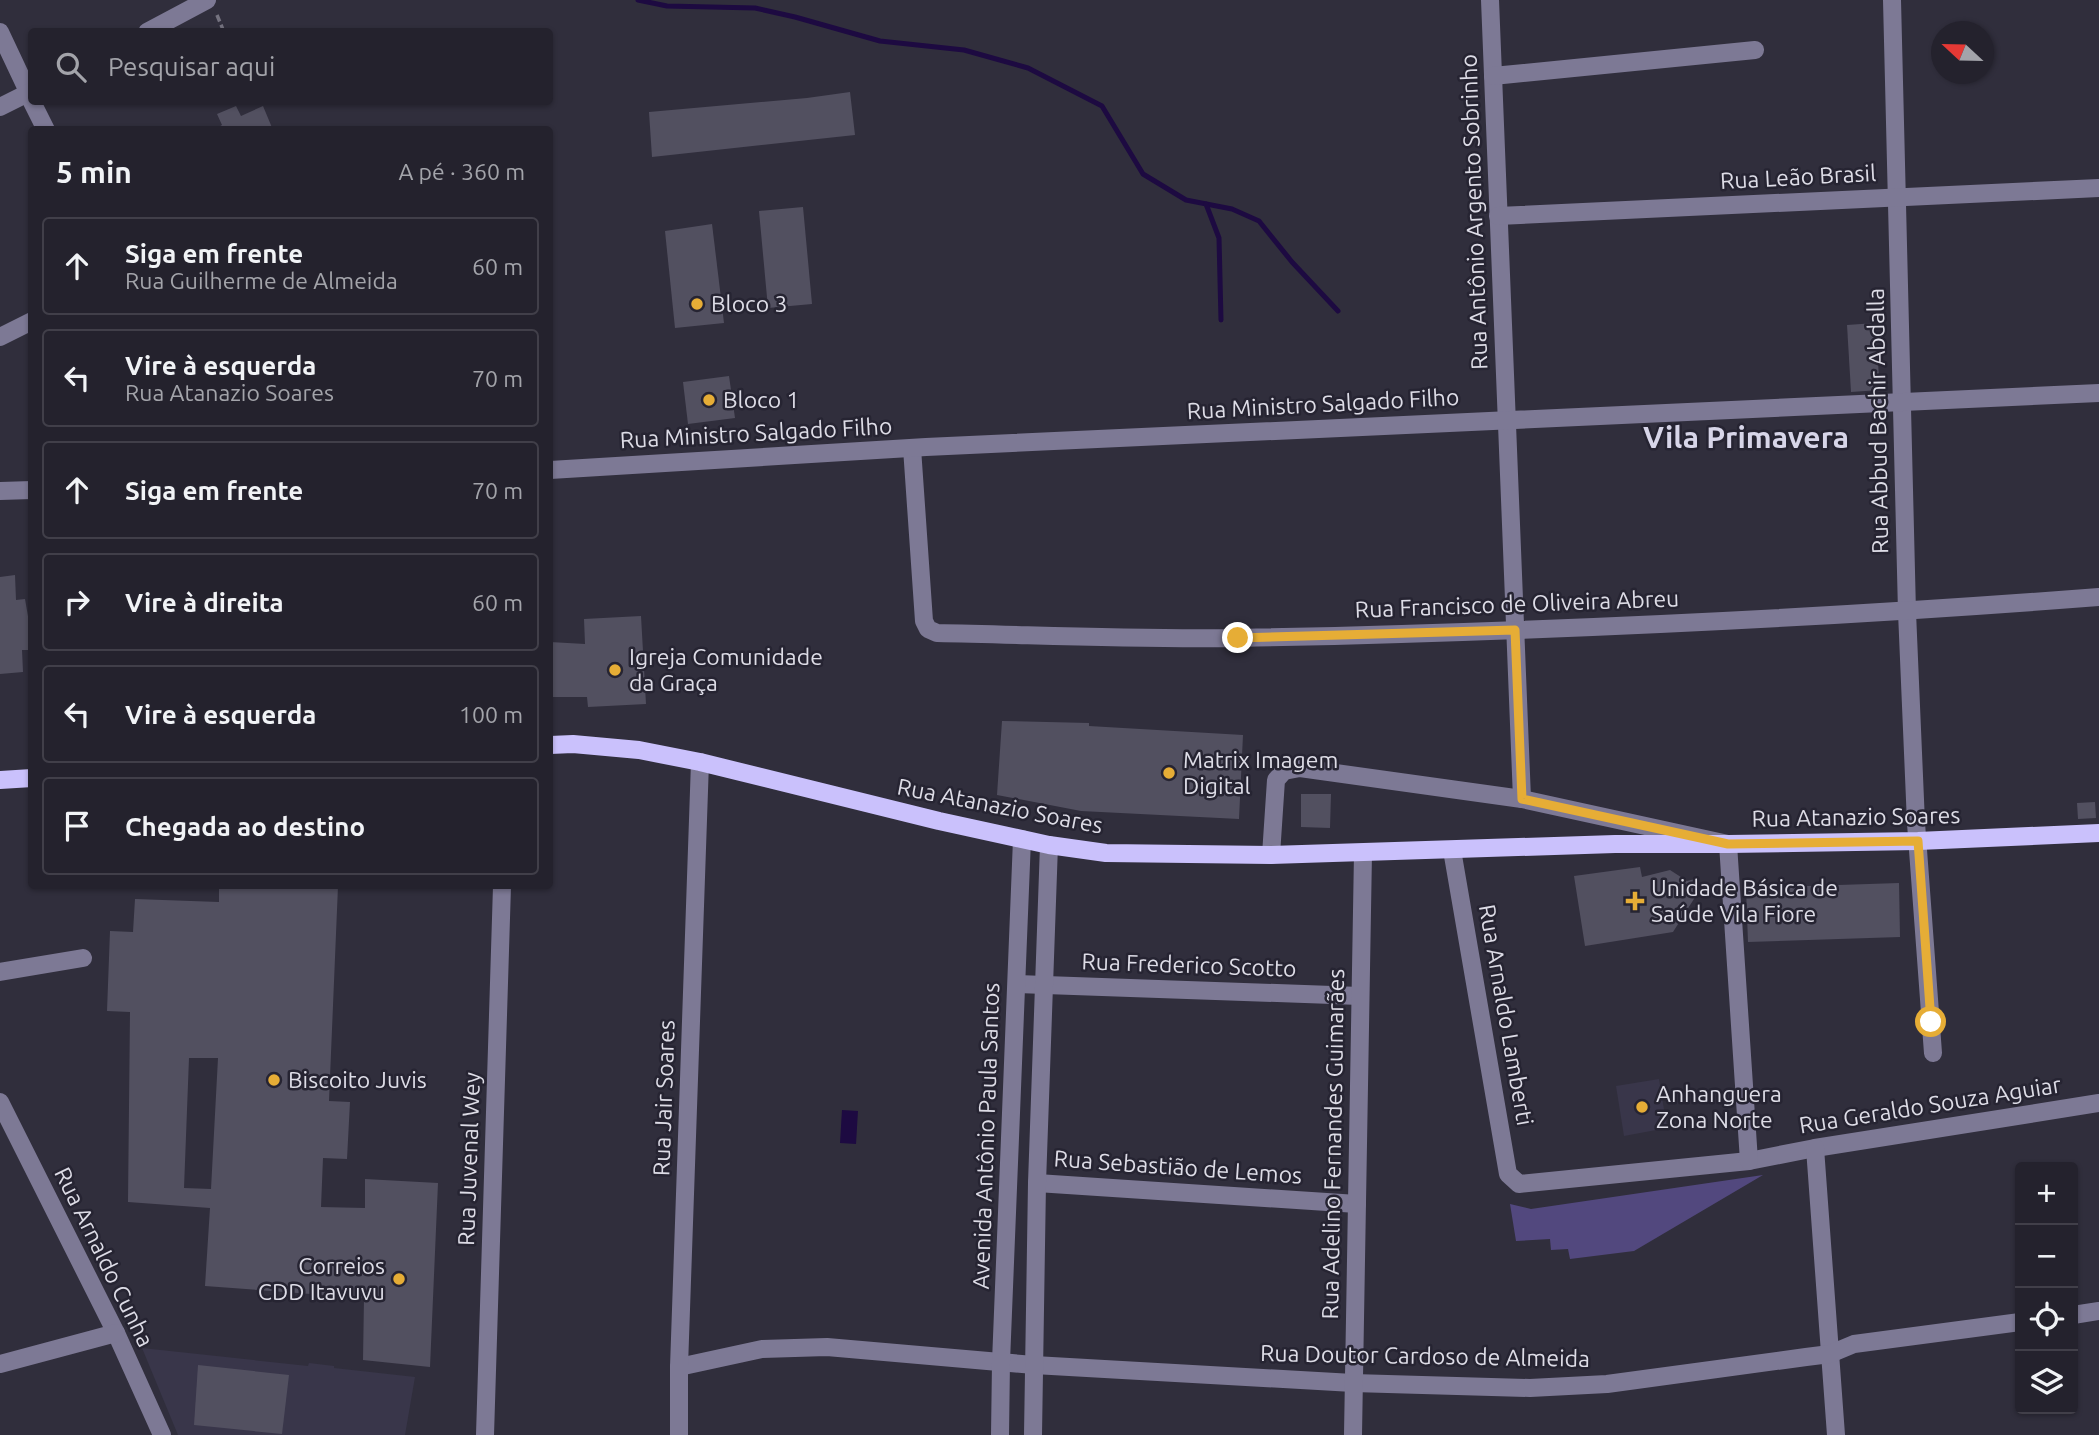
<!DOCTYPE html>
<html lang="pt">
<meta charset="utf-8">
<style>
:root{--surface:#24222d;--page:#2c2a35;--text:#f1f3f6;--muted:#a3a4aa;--line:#413f49}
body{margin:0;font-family:Ubuntu,sans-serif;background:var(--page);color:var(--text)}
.controls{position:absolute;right:21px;bottom:21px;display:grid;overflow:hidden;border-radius:7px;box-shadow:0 2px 5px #0004}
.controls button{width:63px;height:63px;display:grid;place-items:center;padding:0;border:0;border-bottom:2px solid var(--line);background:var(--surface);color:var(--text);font:35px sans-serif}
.compass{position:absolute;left:1931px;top:21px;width:63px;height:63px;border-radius:50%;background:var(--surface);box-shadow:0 2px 5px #0004;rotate:292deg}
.stop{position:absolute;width:21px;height:21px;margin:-16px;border:5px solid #e6ad36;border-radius:50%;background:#fff}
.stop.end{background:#e6ad36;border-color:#fff;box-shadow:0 2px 7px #0008}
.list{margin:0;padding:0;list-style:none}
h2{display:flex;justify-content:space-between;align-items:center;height:91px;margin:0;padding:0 28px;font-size:30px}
h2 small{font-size:23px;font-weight:400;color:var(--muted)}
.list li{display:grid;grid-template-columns:46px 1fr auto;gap:21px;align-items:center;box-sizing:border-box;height:98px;margin:0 14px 14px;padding:0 14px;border:2px solid var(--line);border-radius:7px}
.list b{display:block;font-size:26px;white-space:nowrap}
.list p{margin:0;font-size:23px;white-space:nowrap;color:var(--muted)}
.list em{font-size:23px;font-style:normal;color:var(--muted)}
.icon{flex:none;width:38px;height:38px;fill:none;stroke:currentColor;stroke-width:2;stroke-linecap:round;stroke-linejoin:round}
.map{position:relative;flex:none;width:2099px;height:1435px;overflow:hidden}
.search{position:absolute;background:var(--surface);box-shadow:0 2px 5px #0004;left:28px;top:28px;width:525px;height:77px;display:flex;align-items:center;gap:18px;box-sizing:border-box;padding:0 24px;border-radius:7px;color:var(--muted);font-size:26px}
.panel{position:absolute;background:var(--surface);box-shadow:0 2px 5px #0004;left:28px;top:126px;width:525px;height:763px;border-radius:7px}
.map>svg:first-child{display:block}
.built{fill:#39364a}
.green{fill:#52487e}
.water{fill:#1d0a41}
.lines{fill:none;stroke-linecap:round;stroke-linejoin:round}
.stream{stroke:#1d0a41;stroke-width:5}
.building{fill:#525060;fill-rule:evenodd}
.path{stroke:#74727f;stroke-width:3.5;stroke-dasharray:7 3.5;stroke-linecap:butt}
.minor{stroke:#7d7995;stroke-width:18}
.major{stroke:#cac1fc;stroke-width:18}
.route{stroke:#e6ad36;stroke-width:9}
.poi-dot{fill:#e6ad36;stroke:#262432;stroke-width:2.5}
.labels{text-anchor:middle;stroke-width:5;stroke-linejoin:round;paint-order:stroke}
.street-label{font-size:23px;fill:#dddce6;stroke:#262432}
.poi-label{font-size:23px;fill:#dddce6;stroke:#262432;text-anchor:start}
.district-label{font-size:30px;font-weight:bold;fill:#d7d5e8;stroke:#262432}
</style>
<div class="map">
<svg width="2099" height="1435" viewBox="0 0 2099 1435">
<rect width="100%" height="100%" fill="#302e3c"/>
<g class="built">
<path d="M1659,1079l8,49 -43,8 -8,-50z"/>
<path d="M142,1348l166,18 1,-3 25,3v2l81,9 -10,58h-227z"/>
</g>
<path class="green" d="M1763,1175l-129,76 -64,8 -2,-10 -17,1 -1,-11 -34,2 -6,-37 21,5z"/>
<path class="water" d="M842,1110l16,1 -2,33 -16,-1z"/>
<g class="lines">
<g class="stream">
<path d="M638,0l29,6 88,2 40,9 85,24 84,9 64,18 74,38 41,68 43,26 46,9 27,12 33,41 46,49"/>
<path d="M1206,204l13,34 2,82"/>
</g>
</g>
<g class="building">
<path d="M850,92l5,43 -203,22 -3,-45 158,-14z"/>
<path d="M236,106l5,10 22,-10 10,24h-60l9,-5 -5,-11z"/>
<path d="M803,207l9,97 -44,4 -9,-97z"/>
<path d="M712,224l12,99 -49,5 -10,-97z"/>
<path d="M1875,323l5,67 -29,2 -4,-67z"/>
<path d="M729,376l6,42 -47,6 -5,-42z"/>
<path d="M15,575l1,25 9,-1 4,23 3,1v27h-10l1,22 -23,2v-97z"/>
<path d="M641,616l5,88 -58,3 -1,-10h-37v-55l35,2 -1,-25z"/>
<path d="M1002,721l87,2v3l154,9 -4,84 -158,-8 -84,-16z"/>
<path d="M1301,794h30l-1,34 -29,-1z"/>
<path d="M2095,802l1,16 -18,1 -1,-16z"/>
<path d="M1640,867l2,10 28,-7 17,11 8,-2 4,12 -26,41 -88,14 -11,-70z"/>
<path d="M1899,883l1,54 -152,5 -2,-54z"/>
<path d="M219,886h119l-9,215 21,1 -3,57 -24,-1 -2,49 44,1v-29l73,4 -8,184 -67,-7 1,-62 -159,-12 5,-78 -82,-6 2,-190 -23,-1 3,-80 23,1 2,-33 84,3zM189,1058h29l-7,131 -27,-1z"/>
<path d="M198,1365l91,10 -7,59 -88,-9z"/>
</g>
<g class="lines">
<path class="path" d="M217,15l7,17"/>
<g class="minor">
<path d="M1490,0l32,799"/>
<path d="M1892,0l15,612 9,211 17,230"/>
<path d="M0,32l32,68"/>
<path d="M147,32l60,-32"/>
<path d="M1493,76l262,-26"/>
<path d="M32,102l14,28"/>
<path d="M0,107l32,-16"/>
<path d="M1498,216l601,-28"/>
<path d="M0,337l32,-16"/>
<path d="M912,448l12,173 4,8 9,4c101,2 203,7 304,5 286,-6 573,-19 858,-41"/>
<path d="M550,470l376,-23 1173,-54"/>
<path d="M0,491l32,-1"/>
<path d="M1452,850l56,324 11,10 230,-23 66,-13 284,-45"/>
<path d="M1271,855l5,-75 8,-9 16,-3 222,31 206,45 21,317"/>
<path d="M0,972l83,-14"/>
<path d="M1017,984l343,12"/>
<path d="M0,1102l116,231 46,102"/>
<path d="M1815,1148l21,287"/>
<path d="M1037,1183l320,21"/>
<path d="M2073,1315l26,-4"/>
<path d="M0,1364l116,-31"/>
<path d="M679,1367l83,-18 65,-2 207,18 319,18 177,5 77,-4 199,-27 24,-3 24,-10 166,-22"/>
<path d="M485,1435l17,-549"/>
<path d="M679,1435v-68l21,-605"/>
<path d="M1000,1435l1,-73 21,-523"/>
<path d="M1033,1435l4,-252 12,-338"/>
<path d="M1353,1435l10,-582"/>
</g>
<g class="major">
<path d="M550,745l23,-1 66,6 61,12 239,59 110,24 57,8 165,2 344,-11h113l190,-3 181,-8"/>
<path d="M0,780l32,-2"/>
</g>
</g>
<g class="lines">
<path class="route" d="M1238,638l277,-8 7,169 206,45 190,-3 13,181"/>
</g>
<g class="poi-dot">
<circle cx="697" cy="304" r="7"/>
<circle cx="709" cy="400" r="7"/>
<circle cx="615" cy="670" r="7"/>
<circle cx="1169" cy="773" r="7"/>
<path d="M1631.5 890.5h7v7h7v7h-7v7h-7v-7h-7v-7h7z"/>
<circle cx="274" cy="1080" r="7"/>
<circle cx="1642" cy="1107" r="7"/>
<circle cx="399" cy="1279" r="7"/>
</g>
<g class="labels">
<g class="street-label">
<text transform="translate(1798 177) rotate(-3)" y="8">Rua Leão Brasil</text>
<text transform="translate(1474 212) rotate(-92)" y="8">Rua Antônio Argento Sobrinho</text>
<text transform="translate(1323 404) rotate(-3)" y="8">Rua Ministro Salgado Filho</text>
<text transform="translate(1878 421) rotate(-91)" y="8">Rua Abbud Bachir Abdalla</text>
<text transform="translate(756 433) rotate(-3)" y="8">Rua Ministro Salgado Filho</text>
<text transform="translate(1517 604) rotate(-2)" y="8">Rua Francisco de Oliveira Abreu</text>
<text transform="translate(1000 806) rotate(11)" y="8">Rua Atanazio Soares</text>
<text transform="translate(1856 817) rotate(-1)" y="8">Rua Atanazio Soares</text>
<text transform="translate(1189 965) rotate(2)" y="8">Rua Frederico Scotto</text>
<text transform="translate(1506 1015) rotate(80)" y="8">Rua Arnaldo Lamberti</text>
<text transform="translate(664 1098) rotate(-88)" y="8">Rua Jair Soares</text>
<text transform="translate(1930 1105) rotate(-9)" y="8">Rua Geraldo Souza Aguiar</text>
<text transform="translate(986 1136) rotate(-88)" y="8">Avenida Antônio Paula Santos</text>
<text transform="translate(1333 1144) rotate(-89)" y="8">Rua Adelino Fernandes Guimarães</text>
<text transform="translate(469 1159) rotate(-88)" y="8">Rua Juvenal Wey</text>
<text transform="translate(1178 1167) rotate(4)" y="8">Rua Sebastião de Lemos</text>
<text transform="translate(104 1257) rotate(64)" y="8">Rua Arnaldo Cunha</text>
<text transform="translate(1425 1356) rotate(1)" y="8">Rua Doutor Cardoso de Almeida</text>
</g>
<g class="poi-label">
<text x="711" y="312">Bloco 3</text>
<text x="723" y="408">Bloco 1</text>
<text x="629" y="665">Igreja Comunidade<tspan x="629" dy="26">da Graça</tspan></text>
<text x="1183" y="768">Matrix Imagem<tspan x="1183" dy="26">Digital</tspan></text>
<text x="1651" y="896">Unidade Básica de<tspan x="1651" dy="26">Saúde Vila Fiore</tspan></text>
<text x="288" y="1088">Biscoito Juvis</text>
<text x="1656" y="1102">Anhanguera<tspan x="1656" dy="26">Zona Norte</tspan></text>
<text x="385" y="1274" text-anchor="end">Correios<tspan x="385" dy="26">CDD Itavuvu</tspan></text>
</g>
<g class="district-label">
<text x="1746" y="448">Vila Primavera</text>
</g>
</g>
</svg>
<div class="controls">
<button>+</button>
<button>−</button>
<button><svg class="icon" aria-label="locate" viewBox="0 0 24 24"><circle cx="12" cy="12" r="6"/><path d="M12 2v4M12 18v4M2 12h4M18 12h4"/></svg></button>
<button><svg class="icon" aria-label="layers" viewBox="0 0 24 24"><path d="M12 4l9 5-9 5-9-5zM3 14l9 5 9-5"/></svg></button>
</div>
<svg class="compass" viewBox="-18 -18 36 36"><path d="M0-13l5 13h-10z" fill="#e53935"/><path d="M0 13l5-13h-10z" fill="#a3a4aa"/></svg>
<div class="stop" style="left:1931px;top:1022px"></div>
<div class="stop end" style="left:1238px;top:638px"></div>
<div class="search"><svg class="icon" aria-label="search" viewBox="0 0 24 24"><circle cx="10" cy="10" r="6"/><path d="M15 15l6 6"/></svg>Pesquisar aqui</div>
<section class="panel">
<h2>5 min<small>A pé · 360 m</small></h2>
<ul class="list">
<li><svg class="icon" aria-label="ahead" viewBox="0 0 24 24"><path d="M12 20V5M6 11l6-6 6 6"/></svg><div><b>Siga em frente</b><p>Rua Guilherme de Almeida</p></div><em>60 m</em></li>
<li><svg class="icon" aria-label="left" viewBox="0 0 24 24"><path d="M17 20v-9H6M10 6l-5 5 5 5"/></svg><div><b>Vire à esquerda</b><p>Rua Atanazio Soares</p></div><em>70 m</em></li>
<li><svg class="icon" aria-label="ahead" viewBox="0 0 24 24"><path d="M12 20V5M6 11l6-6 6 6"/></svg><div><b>Siga em frente</b></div><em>70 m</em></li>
<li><svg class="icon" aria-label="right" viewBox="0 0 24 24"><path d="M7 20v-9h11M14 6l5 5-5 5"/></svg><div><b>Vire à direita</b></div><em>60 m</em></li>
<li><svg class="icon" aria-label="left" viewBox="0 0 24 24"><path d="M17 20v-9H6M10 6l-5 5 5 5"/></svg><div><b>Vire à esquerda</b></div><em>100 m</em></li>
<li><svg class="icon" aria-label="arrive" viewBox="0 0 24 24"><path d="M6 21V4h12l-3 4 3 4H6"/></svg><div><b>Chegada ao destino</b></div></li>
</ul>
</section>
</div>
